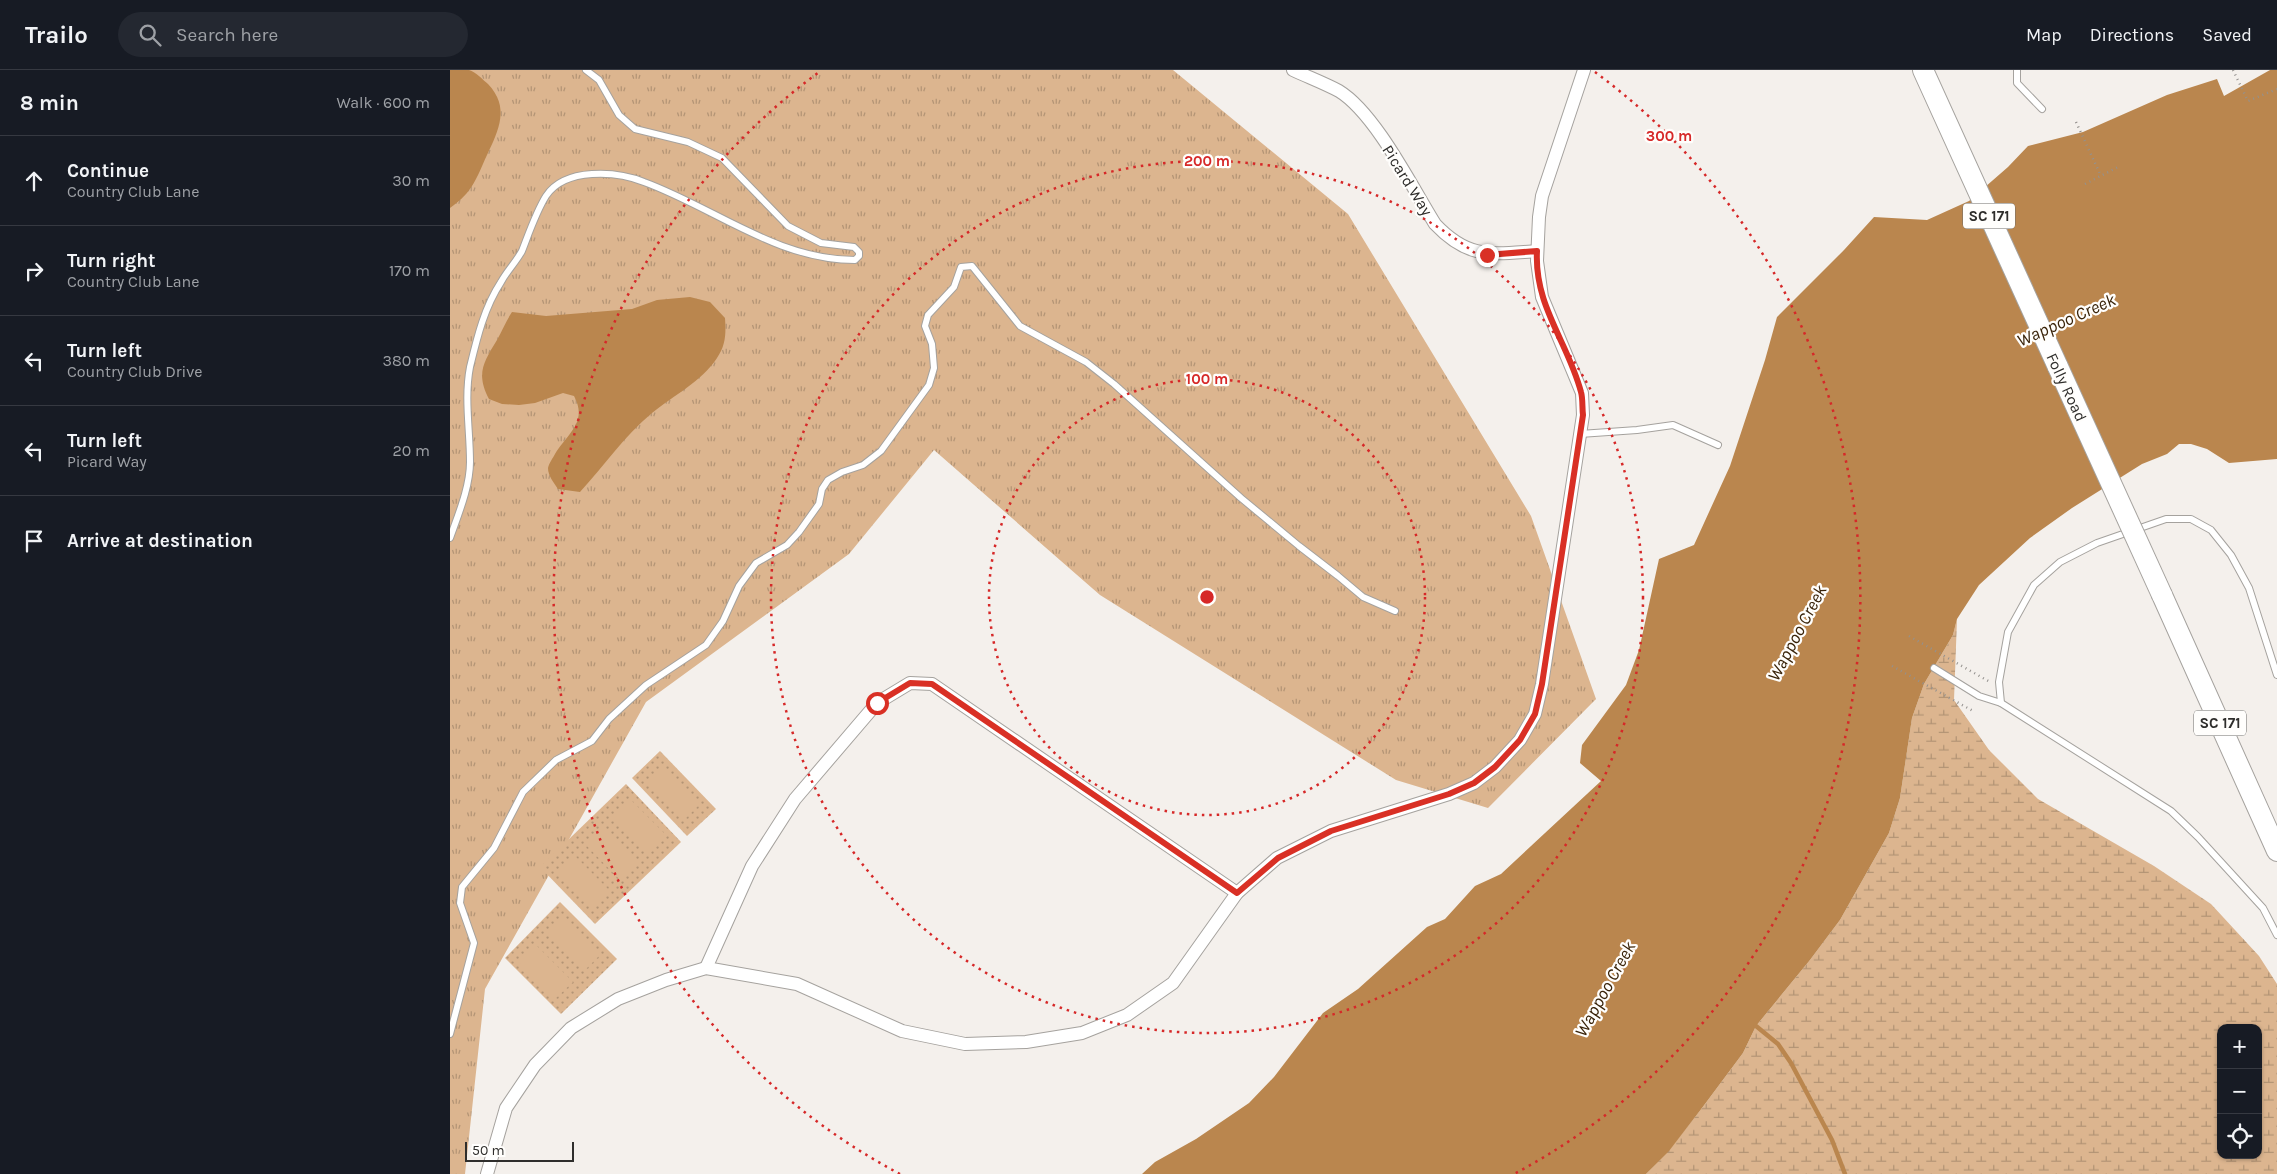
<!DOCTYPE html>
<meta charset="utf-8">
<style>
:root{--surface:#171b24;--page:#242831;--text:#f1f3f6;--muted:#9ea1a6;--line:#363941}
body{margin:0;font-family:Karla,sans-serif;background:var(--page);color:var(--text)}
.controls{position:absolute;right:15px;bottom:15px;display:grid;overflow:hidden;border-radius:10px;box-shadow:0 1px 4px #0004}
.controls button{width:45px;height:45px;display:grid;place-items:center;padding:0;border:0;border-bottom:1px solid var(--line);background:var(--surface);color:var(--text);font:25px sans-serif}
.scale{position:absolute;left:15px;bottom:12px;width:109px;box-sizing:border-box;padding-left:5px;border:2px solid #2f2e2c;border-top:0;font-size:14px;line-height:18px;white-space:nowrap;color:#2f2e2c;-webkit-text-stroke:4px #fffefc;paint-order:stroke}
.stop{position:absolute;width:15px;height:15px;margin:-11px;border:4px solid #d93025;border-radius:50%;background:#fff}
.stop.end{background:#d93025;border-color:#fff;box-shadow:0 1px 5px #0008}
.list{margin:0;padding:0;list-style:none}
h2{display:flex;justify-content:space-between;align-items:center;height:65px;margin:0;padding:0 20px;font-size:21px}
h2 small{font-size:16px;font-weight:400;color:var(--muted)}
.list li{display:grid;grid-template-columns:32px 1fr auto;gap:15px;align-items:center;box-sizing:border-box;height:90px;padding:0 20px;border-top:1px solid var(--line)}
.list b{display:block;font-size:19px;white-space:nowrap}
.list p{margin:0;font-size:16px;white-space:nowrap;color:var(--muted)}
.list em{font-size:16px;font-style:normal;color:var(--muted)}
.icon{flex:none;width:28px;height:28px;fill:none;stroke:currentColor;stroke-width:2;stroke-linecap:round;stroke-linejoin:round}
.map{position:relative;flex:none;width:1827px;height:1104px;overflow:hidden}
header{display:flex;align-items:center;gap:30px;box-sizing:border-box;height:70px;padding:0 25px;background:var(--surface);border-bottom:1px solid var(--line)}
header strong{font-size:24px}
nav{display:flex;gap:28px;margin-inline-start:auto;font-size:18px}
.search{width:350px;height:45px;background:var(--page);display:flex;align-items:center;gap:12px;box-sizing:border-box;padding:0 18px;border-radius:28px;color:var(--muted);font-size:19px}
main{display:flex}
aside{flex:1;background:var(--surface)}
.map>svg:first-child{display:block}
.grass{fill:url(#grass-tufts)}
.wetland{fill:url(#wetland-marsh);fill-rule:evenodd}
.park{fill:url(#park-dots)}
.pitch{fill:#dcb58f}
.water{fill:#ba864e}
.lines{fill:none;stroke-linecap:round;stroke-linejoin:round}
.stream{stroke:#ba864e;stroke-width:4.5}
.service-casing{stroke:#a5a29e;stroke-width:8}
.minor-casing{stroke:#a5a29e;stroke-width:14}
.primary-casing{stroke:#a5a29e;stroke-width:22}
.path{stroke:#94918e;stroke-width:2.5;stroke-dasharray:1 4;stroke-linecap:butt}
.service{stroke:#fff;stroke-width:6}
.minor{stroke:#fff;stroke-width:12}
.primary{stroke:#fff;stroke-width:20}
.primary-bridge-casing{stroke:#a5a29e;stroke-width:22;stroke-linecap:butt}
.primary-bridge{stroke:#fff;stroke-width:20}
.route{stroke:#d93025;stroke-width:6}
.ring{fill:none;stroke:#d62828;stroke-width:2.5;stroke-dasharray:2.5 5}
.labels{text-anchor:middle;stroke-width:4.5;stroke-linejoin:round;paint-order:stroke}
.shield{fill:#fffefc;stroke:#6d6c6a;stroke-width:1}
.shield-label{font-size:15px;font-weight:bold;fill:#2f2e2c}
.street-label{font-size:16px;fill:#2f2e2c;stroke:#fffefc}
.water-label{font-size:18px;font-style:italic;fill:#3a240a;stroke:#fffefc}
.centre{fill:#d62828;stroke:#fffefc;stroke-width:2.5}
.ring-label{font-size:15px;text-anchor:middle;font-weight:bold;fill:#d62828;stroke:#fffefc;stroke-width:4.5;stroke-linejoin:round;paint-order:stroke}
</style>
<header>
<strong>Trailo</strong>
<div class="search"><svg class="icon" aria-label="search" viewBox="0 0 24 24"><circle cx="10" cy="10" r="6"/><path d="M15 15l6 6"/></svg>Search here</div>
<nav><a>Map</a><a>Directions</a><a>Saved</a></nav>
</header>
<main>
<aside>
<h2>8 min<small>Walk · 600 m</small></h2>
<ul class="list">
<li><svg class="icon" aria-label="ahead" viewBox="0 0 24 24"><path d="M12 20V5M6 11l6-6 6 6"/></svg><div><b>Continue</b><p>Country Club Lane</p></div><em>30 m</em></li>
<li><svg class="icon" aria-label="right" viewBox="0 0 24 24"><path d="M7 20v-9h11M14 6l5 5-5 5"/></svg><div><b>Turn right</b><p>Country Club Lane</p></div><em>170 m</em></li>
<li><svg class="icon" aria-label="left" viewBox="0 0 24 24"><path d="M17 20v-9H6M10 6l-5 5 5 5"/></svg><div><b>Turn left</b><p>Country Club Drive</p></div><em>380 m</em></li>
<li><svg class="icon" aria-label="left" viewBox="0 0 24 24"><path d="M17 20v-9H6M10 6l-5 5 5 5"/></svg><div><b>Turn left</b><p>Picard Way</p></div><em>20 m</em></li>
<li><svg class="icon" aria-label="arrive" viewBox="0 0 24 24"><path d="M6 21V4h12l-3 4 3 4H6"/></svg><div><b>Arrive at destination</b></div></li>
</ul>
</aside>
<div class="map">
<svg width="1827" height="1104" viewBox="0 0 1827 1104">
<defs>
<pattern id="grass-tufts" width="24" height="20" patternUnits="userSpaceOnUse" patternTransform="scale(1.25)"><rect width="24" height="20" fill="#dcb58f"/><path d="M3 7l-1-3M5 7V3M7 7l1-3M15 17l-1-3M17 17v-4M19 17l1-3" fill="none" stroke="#b39475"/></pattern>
<pattern id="wetland-marsh" width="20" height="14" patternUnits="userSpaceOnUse" patternTransform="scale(1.25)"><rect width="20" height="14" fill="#dcb58f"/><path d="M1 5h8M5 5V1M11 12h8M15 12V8" fill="none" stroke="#b39475"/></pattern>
<pattern id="park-dots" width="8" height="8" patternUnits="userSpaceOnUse" patternTransform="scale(1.25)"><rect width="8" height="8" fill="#dcb58f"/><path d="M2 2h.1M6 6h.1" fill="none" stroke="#b39475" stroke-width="1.8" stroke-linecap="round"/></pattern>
</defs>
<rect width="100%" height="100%" fill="#f4f0ec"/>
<path class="grass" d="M0,0h723l175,144 183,302 65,183 -108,109 -92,-28 -296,-185 -166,-145 -85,104 -203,148 -161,287 -20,185h-15z"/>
<path class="wetland" d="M1507,549l-3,81 35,50 49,49 116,67 57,38 48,52 18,28v190h-631l23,-24 33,-42 41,-55 13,-27 54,-66 30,-40 49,-87 11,-35 12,-80 12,-34 29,-49zM1771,958h37v127h-37z"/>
<g class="park">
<path d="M210,681l56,58 -29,27 -55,-58z"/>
<path d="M176,714l55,58 -86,82 -55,-57z"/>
<path d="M110,832l57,57 -56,55 -56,-56z"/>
</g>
<g class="pitch">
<path d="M214,697l36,37 -17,17 -36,-38z"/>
<path d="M180,729l37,37 -17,17 -37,-37z"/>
<path d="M152,757l37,37 -18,17 -36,-37z"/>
<path d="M124,785l36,36 -17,17 -37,-37z"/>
<path d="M115,847l36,37 -17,17 -36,-38z"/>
<path d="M86,875l37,37 -18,17 -36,-37z"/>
</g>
<g class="water">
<path d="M0,0c5,0 14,0 19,0 7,2 14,10 19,14 22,23 11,46 -1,71 -11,24 -14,37 -37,53z"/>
<path d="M1820,0h7v389l-48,4 -22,-14 -16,-5h-12l-12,10 -25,10 -70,44 -42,30 -51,47 -22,34 -4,16 -29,49 -12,34 -12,80 -11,35 -49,87 -30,40 -54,66 -13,27 -41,55 -33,43 -23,23h-504l13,-12 41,-23 53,-36 25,-26 49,-64 35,-24 69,-62 18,-8 30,-33 26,-12 100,-93 -21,-18 2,-18 44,-60 13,-35 20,-91 35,-14 36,-79 35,-106 12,-43 67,-67 30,-33 53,3 42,-19 39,-34 20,-21 55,-14 84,-37 50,-16 7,17z"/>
<path d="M240,227l20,5 15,16c1,15 1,27 -8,40 -16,24 -43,37 -65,55 -28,23 -48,53 -72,79l-22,-3c-4,-6 -10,-13 -10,-21 1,-5 5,-10 7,-14 13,-21 33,-32 19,-58l-11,-3 -28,10 -16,2 -17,-1 -13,-5c-13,-25 -6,-36 8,-59 5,-9 9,-19 15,-28l34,4 86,-7 25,-9z"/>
</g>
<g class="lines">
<path class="stream" d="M1306,956l22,18 13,19 41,77 13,34"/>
<defs>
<g id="service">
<path d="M1567,0v13l25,26"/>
<path d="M1130,364l57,-4 36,-5 45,20"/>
<path d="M0,468c8,-23 20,-51 20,-76 0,-32 -6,-64 0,-95 7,-29 14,-59 31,-85 6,-11 15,-20 21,-31 7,-18 14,-39 24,-55 19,-29 71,-25 98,-14 71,26 133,78 211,78l4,-4v-4l-5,-5 -33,-4 -33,-17 -66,-68 -34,-16 -53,-13 -16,-14 -20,-35 -13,-10"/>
<path d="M1484,598l45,28 22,7"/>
<path d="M1827,605l-28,-87 -18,-33 -20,-25 -20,-11h-25l-69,24 -37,19 -26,23 -26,47 -9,50 2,21 170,108 27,26 65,71 14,27"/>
<path d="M0,964l24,-91 -14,-40 2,-16 32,-39 29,-56 33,-32 36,-19 17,-22 37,-34 60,-40 17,-24 16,-35 17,-23 31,-18 12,-13 20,-28 3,-15 6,-9 14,-8 21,-7 18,-14 48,-66 5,-17 -2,-24 -7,-18 3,-11 26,-28 7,-20 11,-1 48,60 66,36 28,22 127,114 58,48 39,30 25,21 32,14"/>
</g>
<g id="minor">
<path d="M843,0c15,7 31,13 46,21 36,22 73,96 96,133 34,36 57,30 102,27"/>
<path d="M256,898l46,-102 43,-67 82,-96 33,-20 22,1 305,209"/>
<path d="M37,1104l19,-66 29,-43 36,-37 47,-29 48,-19 40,-12 91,16 105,47 63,13 61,-2 56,-9 45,-18 46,-32 64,-90 40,-35 54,-27 118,-37 25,-11 21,-16 25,-27 15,-26 7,-30 41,-269 -1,-22 -40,-96 -5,-36 2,-44 3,-21 42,-126"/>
</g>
<g id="primary">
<path d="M1473,0l135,297"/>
<path d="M1712,525l115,256"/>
</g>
</defs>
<use href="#service" class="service-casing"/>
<use href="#minor" class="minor-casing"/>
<use href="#primary" class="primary-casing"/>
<g class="path">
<path d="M1783,0l15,31 29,-12"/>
<path d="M1626,52l25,54"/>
<path d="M1635,114l33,-17"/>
<path d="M1459,566l81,46"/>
<path d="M1442,596l81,45"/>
</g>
<use href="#service" class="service"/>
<use href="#minor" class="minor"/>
<use href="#primary" class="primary"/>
<defs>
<path id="primary-bridge" d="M1608,297l104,228"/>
</defs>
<use href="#primary-bridge" class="primary-bridge-casing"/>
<use href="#primary-bridge" class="primary-bridge"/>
</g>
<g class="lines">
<path class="route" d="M427,633l33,-20 22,1 305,209 41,-35 53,-27 118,-37 25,-11 21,-16 25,-27 15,-26 7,-30 41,-269c-1,-7 0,-16 -2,-23 -13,-50 -47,-86 -44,-141l-50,4"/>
</g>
<g class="ring">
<circle cx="757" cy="527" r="218"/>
<circle cx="757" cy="527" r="436"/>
<path d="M450 1104A653 653 0 0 1 369 2M1145 2A653 653 0 0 1 1064 1104"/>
</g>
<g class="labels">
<g class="shield">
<rect x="1513" y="133.5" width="52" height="25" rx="4"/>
<rect x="1744" y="640.5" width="52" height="25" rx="4"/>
</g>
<g class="shield-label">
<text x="1539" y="151">SC 171</text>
<text x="1770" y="658">SC 171</text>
</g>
<g class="street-label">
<text transform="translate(958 110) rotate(58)" y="6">Picard Way</text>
<text transform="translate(1617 317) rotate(65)" y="6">Folly Road</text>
</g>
<g class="water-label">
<text transform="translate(1616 250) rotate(-24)" y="6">Wappoo Creek</text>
<text transform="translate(1347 563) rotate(-62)" y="6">Wappoo Creek</text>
<text transform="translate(1155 919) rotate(-61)" y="6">Wappoo Creek</text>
</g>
</g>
<circle cx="757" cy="527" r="8" class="centre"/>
<g class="ring-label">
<text x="1219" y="71">300 m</text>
<text x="757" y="96">200 m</text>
<text x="757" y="314">100 m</text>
</g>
</svg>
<div class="controls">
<button>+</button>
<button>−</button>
<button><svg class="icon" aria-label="locate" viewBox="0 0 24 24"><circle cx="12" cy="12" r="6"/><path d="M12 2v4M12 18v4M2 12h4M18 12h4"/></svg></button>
</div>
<div class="scale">50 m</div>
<div class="stop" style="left:427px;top:633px"></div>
<div class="stop end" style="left:1037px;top:185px"></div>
</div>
</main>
